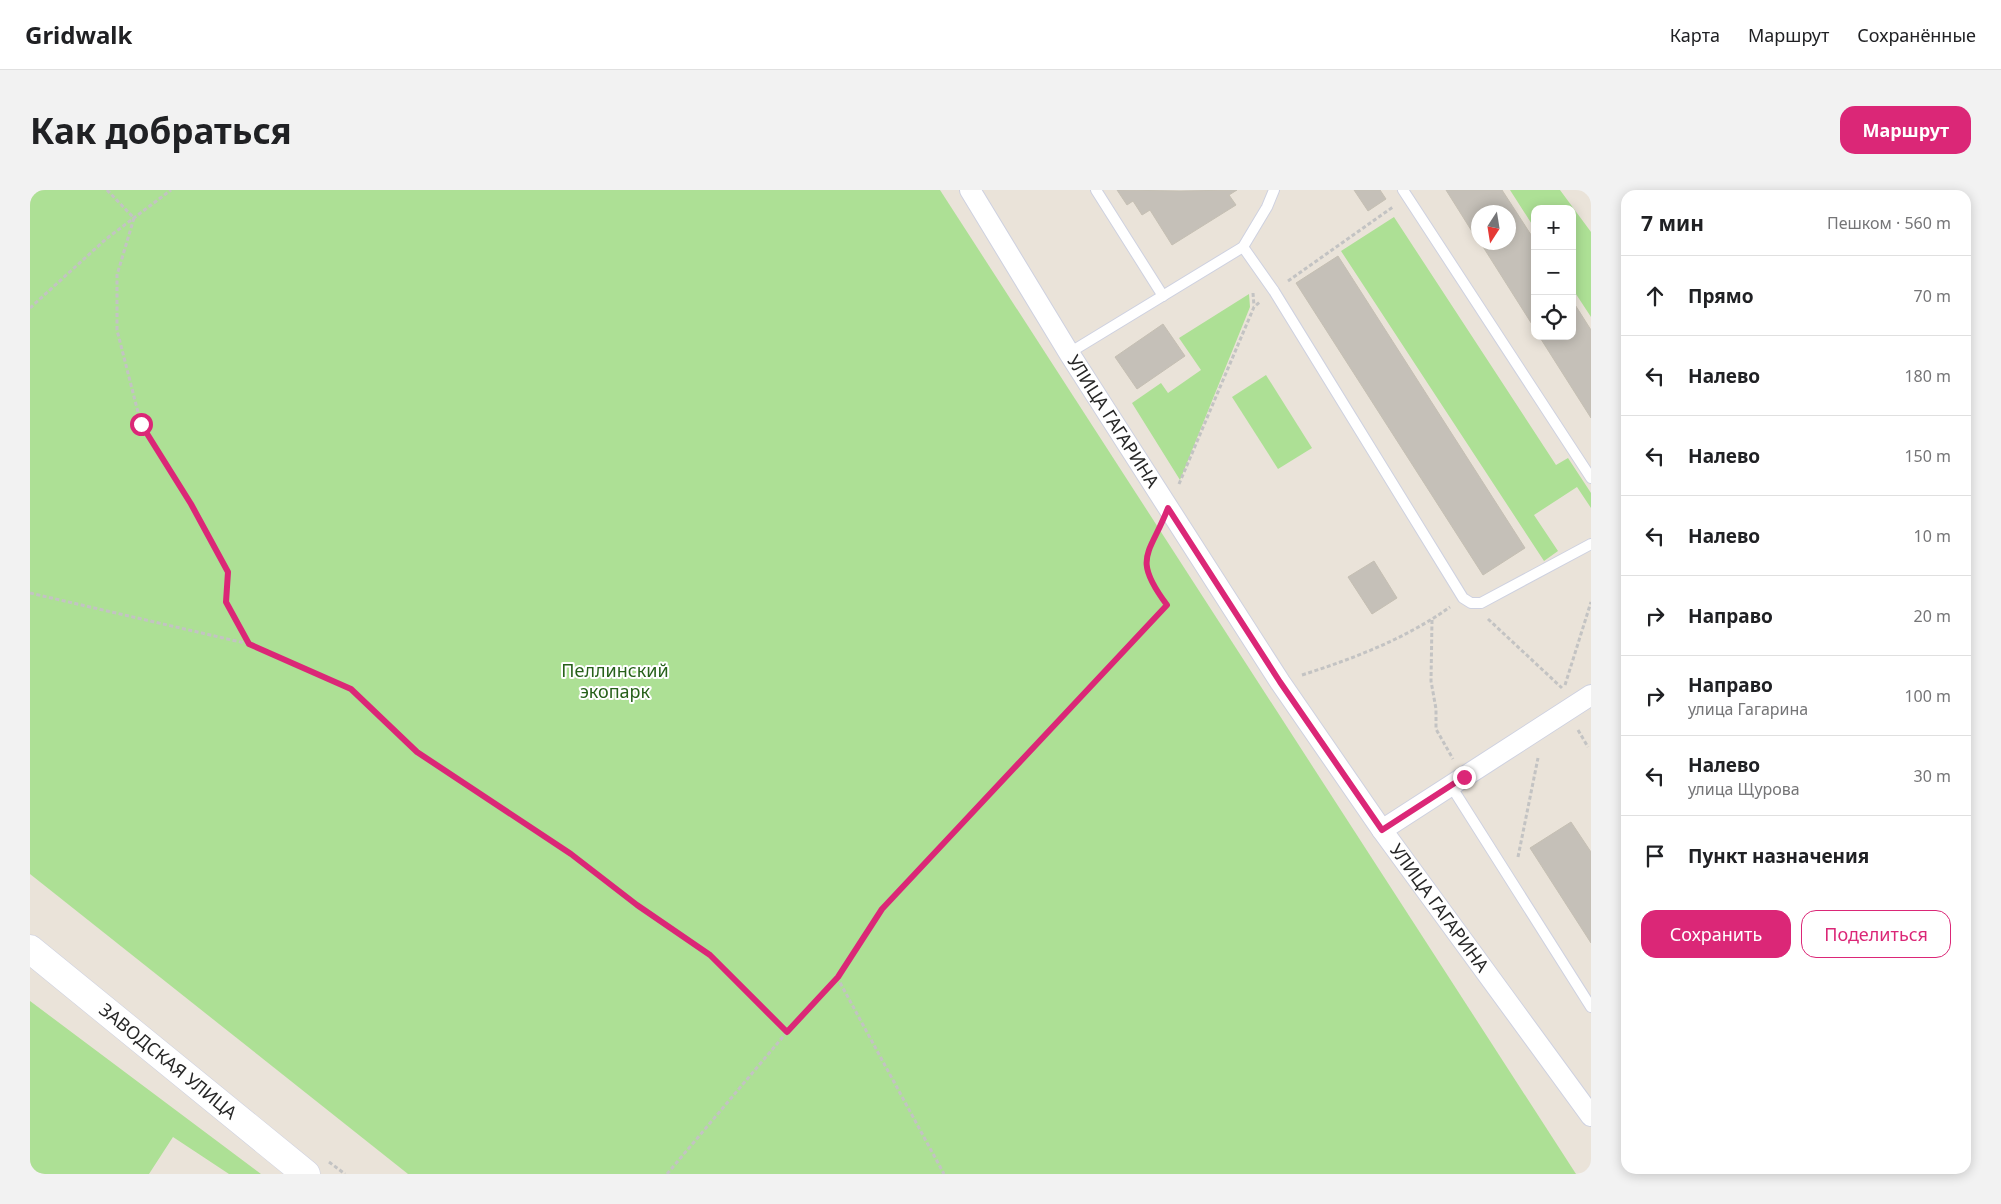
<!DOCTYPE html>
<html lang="ru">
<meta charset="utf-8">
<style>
:root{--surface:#fff;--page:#f2f2f2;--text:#202124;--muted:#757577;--line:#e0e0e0;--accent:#db2777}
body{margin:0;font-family:"Noto Sans",sans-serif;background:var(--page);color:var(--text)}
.controls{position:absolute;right:15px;top:15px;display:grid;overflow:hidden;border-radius:10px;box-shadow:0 2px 12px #0003}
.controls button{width:45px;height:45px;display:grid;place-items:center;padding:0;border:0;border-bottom:1px solid var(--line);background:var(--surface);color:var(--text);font:25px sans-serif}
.compass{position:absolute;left:1441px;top:15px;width:45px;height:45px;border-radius:50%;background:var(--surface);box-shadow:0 2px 12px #0003;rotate:192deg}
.stop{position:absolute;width:15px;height:15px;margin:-11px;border:4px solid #db2777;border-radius:50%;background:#fff}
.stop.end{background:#db2777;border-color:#fff;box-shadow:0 1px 5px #0008}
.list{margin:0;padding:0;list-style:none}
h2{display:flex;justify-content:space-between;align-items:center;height:65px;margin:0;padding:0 20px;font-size:21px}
h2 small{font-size:16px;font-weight:400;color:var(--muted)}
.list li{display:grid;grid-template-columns:32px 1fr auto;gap:15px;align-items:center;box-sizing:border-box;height:80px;padding:0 20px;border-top:1px solid var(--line)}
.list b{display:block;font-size:19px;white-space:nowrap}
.list p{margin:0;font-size:16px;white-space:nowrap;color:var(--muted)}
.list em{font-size:16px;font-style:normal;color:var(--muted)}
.actions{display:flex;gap:10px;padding:15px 20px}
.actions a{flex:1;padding:11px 0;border:1px solid var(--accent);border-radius:15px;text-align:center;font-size:18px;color:var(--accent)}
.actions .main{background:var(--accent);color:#fff}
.icon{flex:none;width:28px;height:28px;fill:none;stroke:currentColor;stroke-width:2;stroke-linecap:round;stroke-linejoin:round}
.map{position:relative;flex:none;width:1561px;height:984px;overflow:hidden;border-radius:15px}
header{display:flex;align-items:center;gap:30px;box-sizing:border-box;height:70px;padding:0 25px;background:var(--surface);border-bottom:1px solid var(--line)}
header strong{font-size:24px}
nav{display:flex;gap:28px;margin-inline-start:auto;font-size:18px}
.intro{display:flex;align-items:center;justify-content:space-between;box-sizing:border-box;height:120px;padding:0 30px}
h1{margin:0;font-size:35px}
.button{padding:12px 22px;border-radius:15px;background:var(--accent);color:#fff;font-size:18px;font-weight:700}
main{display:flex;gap:30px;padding:0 30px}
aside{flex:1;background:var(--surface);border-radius:15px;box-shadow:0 2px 12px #0003}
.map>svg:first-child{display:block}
.green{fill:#ade095}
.building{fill:#c5c0b8;stroke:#c5bfb3}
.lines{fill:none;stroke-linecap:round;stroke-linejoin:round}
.lane-casing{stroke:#ced1e0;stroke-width:12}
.street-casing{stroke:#ced1e0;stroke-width:22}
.secondary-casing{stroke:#ced1e0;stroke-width:29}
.path{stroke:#c3c3c3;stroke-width:3;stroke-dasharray:4 2.5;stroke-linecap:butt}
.lane{stroke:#fff;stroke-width:10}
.street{stroke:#fff;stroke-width:20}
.secondary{stroke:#fff;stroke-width:28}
.route{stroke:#db2777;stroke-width:6}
.labels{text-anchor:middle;stroke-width:4;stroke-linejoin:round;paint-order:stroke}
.street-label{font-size:18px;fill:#272727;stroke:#fff}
.park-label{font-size:18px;fill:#27611a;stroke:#fff}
</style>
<header>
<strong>Gridwalk</strong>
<nav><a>Карта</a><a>Маршрут</a><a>Сохранённые</a></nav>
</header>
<div class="intro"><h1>Как добраться</h1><a class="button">Маршрут</a></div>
<main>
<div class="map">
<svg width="1561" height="984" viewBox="0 0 1561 984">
<rect width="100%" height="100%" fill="#eae3d9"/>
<g class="green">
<path d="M0,0h910l636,984h-1168l-378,-300z"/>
<path d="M1480,0h50l31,42v85l-19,-29v-79h-37v20z"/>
<path d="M1364,27l162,248 12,-7 23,35v15l-14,-21 -43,28 24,36 -14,10 -203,-310z"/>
<path d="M1219,104l1,13 -70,173 -48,-77 29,-20 7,10 33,-23 -22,-32z"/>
<path d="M1236,185l46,73 -34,21 -46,-72z"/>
<path d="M0,811l231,173h-32l-56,-37 -24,37h-119z"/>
</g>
<g class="building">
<path d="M1087,0l63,1 57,-1 -8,5 7,10 -64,40 -22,-35 -8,5 -9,-14 -6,4z"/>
<path d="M1324,0h26l6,9 -18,12z"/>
<path d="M1416,0h56l33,51v88l-55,-87h28v-30h-30v29z"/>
<path d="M1308,66l187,292 -42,27 -187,-292z"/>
<path d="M1542,110l19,30v88l-52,-82h33z"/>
<path d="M1133,134l22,32 -48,33 -22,-32z"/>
<path d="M1344,371l23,37 -25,16 -24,-37z"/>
<path d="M1541,632l20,30v91l-61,-95z"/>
</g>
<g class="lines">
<defs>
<g id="lane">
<path d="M1066,0l67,106"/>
<path d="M1373,0l188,288"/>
<path d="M1213,57l31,44 189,307 8,5h10l110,-59"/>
<path d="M1039,163l174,-106 24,-40 7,-17"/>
<path d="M1421,596l140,221"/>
</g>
<g id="street">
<path id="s1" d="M940,0l99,163 211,329 102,148 209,286"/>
<path d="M1352,640l209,-135"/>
</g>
<g id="secondary">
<path id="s2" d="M0,759l276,225"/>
</g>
</defs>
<use href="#lane" class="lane-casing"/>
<use href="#street" class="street-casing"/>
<use href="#secondary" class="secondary-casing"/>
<g class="path">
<path d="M77,0l27,28 -17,57v55l24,94 50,80 37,68 -2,30 23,42"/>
<path d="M1258,91l105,-74"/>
<path d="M1223,103l1,13"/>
<path d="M0,118l76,-69 65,-49"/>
<path d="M1149,294l75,-177 7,-6"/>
<path d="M0,403l219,51 102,45 66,63 154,102 66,51 73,50 77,77"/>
<path d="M1458,429l74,69"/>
<path d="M1402,430l-1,61 5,28v20l17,30"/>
<path d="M1272,485c53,-17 103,-36 148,-68"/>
<path d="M1535,495l26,-83"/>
<path d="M1548,540l10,17"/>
<path d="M1488,667l20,-99"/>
<path d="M807,787l107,197"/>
<path d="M299,972l16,12"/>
<path d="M637,984l120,-142 50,-55 45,-68 285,-304c-19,-26 -28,-43 -10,-72"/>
</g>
<use href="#lane" class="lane"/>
<use href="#street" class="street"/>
<use href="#secondary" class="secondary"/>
</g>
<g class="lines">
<path class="route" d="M111,234l50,80 37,68 -2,30 23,42 102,45 66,63 154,102 66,51 73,50 77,77 51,-55 44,-68 285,-304c-36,-48 -17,-50 1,-97l112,174 102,148 82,-53"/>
</g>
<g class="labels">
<g class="street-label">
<text dy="6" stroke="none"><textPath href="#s1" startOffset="272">УЛИЦА ГАГАРИНА</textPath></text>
<text dy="6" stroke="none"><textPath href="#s1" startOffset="858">УЛИЦА ГАГАРИНА</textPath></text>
<text dy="6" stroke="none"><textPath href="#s2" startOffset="178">ЗАВОДСКАЯ УЛИЦА</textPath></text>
</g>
<g class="park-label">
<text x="585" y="487">Пеллинский<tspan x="585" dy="21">экопарк</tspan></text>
</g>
</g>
</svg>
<div class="controls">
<button>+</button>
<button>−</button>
<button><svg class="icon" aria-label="locate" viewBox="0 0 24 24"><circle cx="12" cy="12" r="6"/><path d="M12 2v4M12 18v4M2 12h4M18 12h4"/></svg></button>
</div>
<svg class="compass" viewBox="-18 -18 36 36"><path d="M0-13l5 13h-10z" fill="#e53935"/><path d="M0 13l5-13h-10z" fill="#757577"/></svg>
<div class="stop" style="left:111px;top:234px"></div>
<div class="stop end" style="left:1434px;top:587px"></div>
</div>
<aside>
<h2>7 мин<small>Пешком · 560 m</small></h2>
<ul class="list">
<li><svg class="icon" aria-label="ahead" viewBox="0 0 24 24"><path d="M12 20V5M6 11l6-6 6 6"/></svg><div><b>Прямо</b></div><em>70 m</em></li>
<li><svg class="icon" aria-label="left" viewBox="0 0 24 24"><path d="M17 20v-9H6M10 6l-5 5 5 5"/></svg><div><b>Налево</b></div><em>180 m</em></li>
<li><svg class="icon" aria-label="left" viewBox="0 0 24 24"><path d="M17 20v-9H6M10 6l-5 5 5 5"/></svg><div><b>Налево</b></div><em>150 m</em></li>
<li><svg class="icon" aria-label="left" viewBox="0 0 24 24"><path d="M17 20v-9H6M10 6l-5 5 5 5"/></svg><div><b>Налево</b></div><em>10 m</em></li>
<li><svg class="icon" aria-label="right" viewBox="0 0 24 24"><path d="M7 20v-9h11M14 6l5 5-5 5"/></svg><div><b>Направо</b></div><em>20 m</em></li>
<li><svg class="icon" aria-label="right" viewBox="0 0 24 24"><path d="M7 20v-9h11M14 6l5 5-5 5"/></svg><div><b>Направо</b><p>улица Гагарина</p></div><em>100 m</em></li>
<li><svg class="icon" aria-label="left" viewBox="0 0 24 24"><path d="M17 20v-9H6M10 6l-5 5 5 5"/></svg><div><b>Налево</b><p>улица Щурова</p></div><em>30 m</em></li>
<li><svg class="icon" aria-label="arrive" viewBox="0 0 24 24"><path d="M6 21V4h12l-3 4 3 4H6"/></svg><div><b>Пункт назначения</b></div></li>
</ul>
<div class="actions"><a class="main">Сохранить</a><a>Поделиться</a></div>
</aside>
</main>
